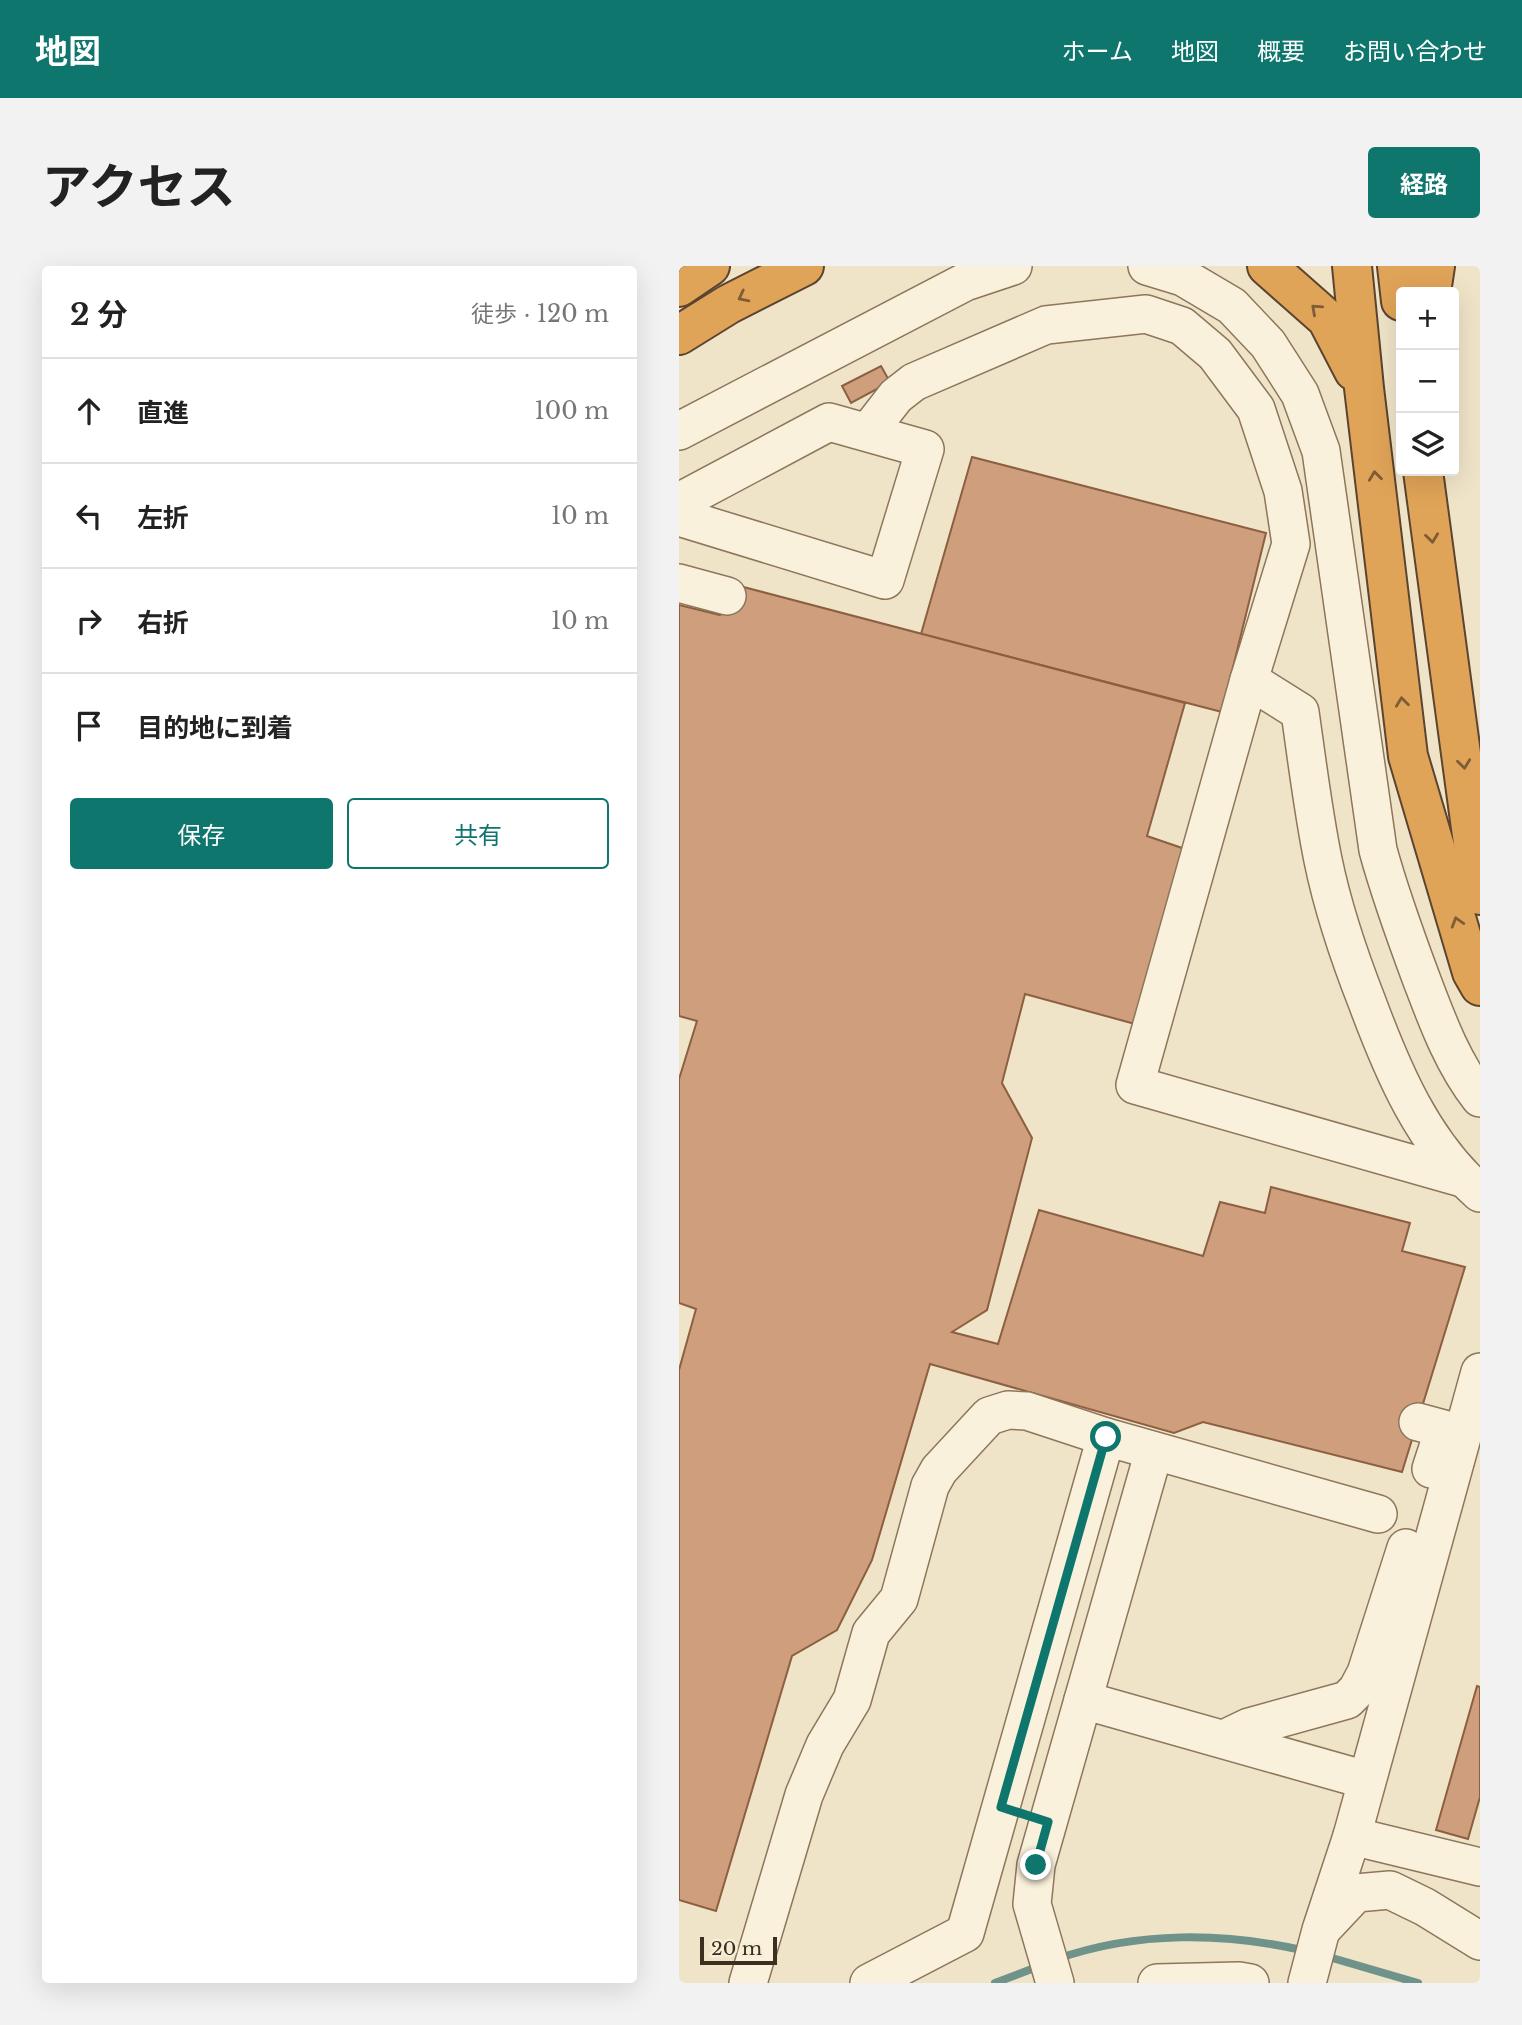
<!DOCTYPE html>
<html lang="ja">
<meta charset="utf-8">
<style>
:root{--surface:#fff;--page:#f2f2f2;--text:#222;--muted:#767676;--line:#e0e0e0;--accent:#0f766e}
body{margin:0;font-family:"Libre Baskerville","Noto Sans JP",serif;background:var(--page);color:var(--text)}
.controls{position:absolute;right:21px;top:21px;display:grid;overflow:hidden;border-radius:7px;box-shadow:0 7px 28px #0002}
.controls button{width:63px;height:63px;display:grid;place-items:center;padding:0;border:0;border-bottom:2px solid var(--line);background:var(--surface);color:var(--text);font:35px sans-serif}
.scale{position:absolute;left:21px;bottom:18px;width:77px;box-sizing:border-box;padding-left:7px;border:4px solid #3d2e20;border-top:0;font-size:19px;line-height:24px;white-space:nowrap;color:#3d2e20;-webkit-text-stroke:5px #f7eed8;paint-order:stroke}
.stop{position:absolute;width:21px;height:21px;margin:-16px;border:5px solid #0f766e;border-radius:50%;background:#fff}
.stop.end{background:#0f766e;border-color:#fff;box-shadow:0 2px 7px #0008}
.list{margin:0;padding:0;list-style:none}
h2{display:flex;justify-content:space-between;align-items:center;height:91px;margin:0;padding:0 28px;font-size:30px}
h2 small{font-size:23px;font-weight:400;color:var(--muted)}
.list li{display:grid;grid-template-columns:46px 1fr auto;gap:21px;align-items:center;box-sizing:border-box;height:105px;padding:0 28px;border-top:2px solid var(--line)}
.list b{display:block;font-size:26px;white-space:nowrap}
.list em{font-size:23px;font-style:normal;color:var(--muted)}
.actions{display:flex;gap:14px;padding:21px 28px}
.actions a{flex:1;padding:16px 0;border:2px solid var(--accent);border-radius:7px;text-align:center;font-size:24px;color:var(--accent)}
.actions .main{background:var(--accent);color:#fff}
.icon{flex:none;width:38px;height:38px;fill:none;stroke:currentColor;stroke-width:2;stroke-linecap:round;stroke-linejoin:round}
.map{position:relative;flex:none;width:801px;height:1717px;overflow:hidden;border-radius:7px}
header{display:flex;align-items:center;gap:42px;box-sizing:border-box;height:98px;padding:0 35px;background:var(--accent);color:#fff}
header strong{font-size:33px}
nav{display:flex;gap:38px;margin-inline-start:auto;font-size:24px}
.intro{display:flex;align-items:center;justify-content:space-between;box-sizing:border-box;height:168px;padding:0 42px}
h1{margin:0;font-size:49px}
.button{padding:18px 32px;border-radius:7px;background:var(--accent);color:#fff;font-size:24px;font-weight:700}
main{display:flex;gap:42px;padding:0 42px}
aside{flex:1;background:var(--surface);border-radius:7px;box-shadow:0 7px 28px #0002}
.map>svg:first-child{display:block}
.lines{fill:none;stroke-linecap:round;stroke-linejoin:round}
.stream{stroke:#6f938a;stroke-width:8}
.building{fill:#cf9f7d;stroke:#8d5f41;stroke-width:2}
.minor-casing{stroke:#8d765c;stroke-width:40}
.highway-casing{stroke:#5b4430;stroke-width:42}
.minor{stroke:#faf1dc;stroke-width:37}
.highway{stroke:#e0a458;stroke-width:38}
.oneway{stroke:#7e5d36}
.route{stroke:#0f766e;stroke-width:9}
</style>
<header>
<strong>地図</strong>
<nav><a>ホーム</a><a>地図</a><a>概要</a><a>お問い合わせ</a></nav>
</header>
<div class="intro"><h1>アクセス</h1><a class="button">経路</a></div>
<main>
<aside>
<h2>2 分<small>徒歩 · 120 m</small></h2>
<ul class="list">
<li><svg class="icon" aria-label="ahead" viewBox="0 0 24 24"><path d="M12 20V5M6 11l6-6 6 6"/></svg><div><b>直進</b></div><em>100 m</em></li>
<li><svg class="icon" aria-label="left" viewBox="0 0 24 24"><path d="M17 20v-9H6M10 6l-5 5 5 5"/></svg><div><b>左折</b></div><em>10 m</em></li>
<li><svg class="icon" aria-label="right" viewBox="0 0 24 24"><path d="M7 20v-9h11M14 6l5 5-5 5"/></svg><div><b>右折</b></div><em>10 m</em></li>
<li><svg class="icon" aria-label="arrive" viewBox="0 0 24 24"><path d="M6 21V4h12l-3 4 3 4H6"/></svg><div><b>目的地に到着</b></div></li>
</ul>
<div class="actions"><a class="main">保存</a><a>共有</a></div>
</aside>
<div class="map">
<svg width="801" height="1717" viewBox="0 0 801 1717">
<rect width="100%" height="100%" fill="#f0e4c8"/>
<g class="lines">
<g class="stream">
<path d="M643,1689l96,28"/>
<path d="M378,1693c80,-28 167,-27 249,-8"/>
<path d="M316,1717l47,-18"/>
</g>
</g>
<g class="building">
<path d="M202,100l9,16 -39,21 -9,-17z"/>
<path d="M293,191l294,76 -44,179 -301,-78z"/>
<path d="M53,318l453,119 -38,133 38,13 -50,175 -110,-30 -23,89 30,55 -45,172 -35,22 46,12 41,-134 164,46 17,-54 45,11 6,-26 139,36 -8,28 63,16 -63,205 -199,-50 -29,11 -244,-69 -58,196 -35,70 -45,26 -76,255 -37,-11v-530l17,-61 -17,-6v-224l18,-58 -18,-5v-411l41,10z"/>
<path d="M798,1420l3,1v110l-12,42 -32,-9z"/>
</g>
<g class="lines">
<defs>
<g id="minor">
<path d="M468,0l36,11 49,29 36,38 32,50 21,57 57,399c12,44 27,85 43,128 16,42 31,84 59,120"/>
<path d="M0,165l286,-149 48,-16"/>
<path d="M189,166l28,-36 18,-14 132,-57 100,-11 36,12 33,28 41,55 27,82 8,53 -42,136 51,32c7,49 13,99 23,148 10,49 26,96 44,142 26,70 56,141 113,191"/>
<path d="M0,236l150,-80 96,27 -40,131 -206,-63"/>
<path d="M0,317l48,13"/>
<path d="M570,414l-114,405 327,93"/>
<path d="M739,1156l26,7 -13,40"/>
<path d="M404,1434l283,80"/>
<path d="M545,1473l25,-12 98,-27 10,-10 9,-17 40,-125"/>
<path d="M673,1570l128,31"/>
<path d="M645,1661l32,-34 34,-3 35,17 55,34"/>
<path d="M69,1717l56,-188 21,-50 27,-45 19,-67 28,-34 31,-113 9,-16 50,-54 19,-6 19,1 79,26"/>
<path d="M190,1717l96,-50 141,-496 272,77"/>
<path d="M376,1717l-23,-79 4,-39 118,-414"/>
<path d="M478,1717l82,-2 11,2"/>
<path d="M628,1717l14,-53 31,-94 128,-464"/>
</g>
<g id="highway">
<path d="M588,0l60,53 27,52"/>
<path d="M673,0l12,122 44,368 64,216 8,14"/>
<path d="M718,0l4,35"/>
<path d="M0,21l31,-21"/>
<path d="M752,26l4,-26"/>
<path d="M0,69l50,-31 75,-38"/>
<path d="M744,205l57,424"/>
</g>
</defs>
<use href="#minor" class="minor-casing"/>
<use href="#highway" class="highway-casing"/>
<use href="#minor" class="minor"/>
<use href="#highway" class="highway"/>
</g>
<defs><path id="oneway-chevron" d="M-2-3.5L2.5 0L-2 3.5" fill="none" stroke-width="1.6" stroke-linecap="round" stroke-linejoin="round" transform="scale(1.75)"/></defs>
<g class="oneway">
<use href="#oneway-chevron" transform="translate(64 31) rotate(153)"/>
<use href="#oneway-chevron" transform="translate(637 43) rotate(-138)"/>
<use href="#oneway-chevron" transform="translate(696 210) rotate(-97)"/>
<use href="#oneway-chevron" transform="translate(753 272) rotate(83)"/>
<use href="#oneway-chevron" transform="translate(723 436) rotate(-97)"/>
<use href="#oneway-chevron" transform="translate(785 498) rotate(83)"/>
<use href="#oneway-chevron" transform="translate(778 656) rotate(-107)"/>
</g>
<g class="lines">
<path class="route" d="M357,1599l12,-43 -47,-15 105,-370"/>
</g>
</svg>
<div class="controls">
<button>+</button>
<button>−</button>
<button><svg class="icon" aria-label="layers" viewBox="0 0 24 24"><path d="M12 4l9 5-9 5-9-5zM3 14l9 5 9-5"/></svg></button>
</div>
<div class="scale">20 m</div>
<div class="stop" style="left:427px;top:1171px"></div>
<div class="stop end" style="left:357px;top:1599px"></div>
</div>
</main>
